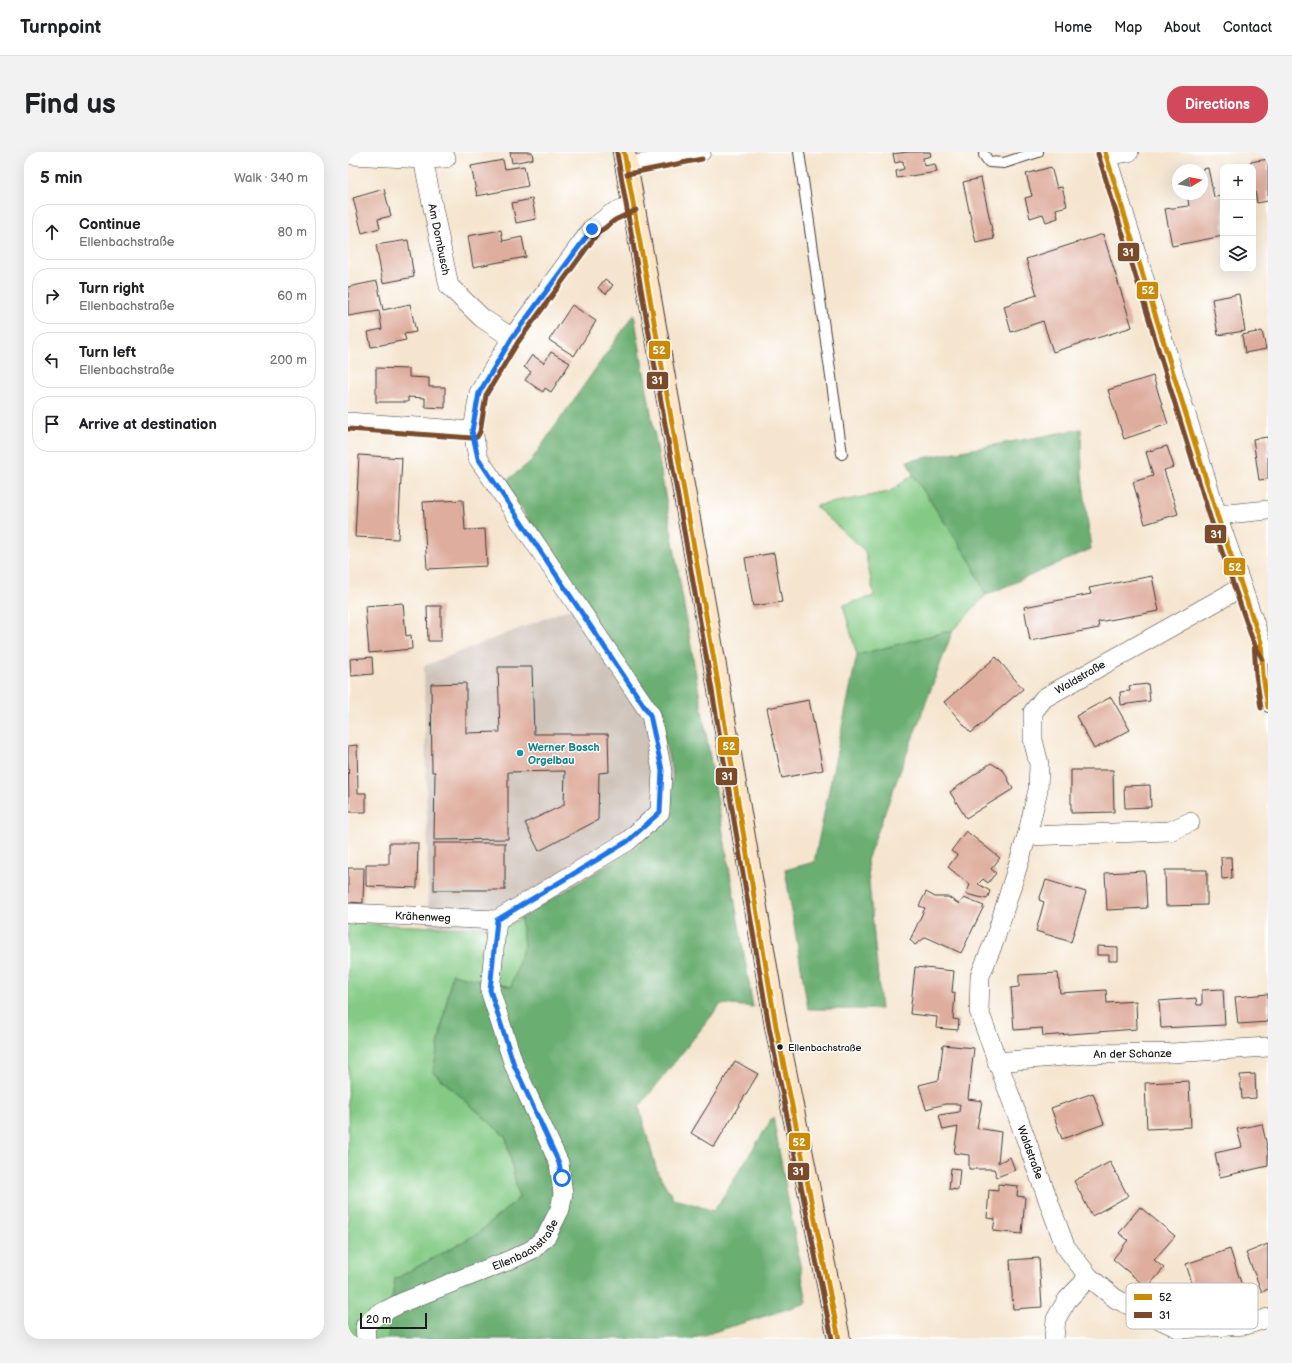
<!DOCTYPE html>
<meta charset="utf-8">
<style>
:root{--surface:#fff;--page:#f2f2f2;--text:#202124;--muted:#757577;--line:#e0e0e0;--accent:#d1495b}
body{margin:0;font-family:"Balsamiq Sans",sans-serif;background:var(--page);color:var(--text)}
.controls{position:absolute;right:12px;top:12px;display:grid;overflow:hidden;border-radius:8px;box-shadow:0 4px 16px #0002}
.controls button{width:36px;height:36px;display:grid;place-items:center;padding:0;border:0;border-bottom:1px solid var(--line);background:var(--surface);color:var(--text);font:20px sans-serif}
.compass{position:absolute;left:824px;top:12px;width:36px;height:36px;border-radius:50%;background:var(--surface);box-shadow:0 4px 16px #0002;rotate:80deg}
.scale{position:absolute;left:12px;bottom:10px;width:67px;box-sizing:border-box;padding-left:4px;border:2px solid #1c1c1c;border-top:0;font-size:11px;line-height:14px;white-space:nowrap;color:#1c1c1c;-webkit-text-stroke:3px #fff;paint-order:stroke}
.stop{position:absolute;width:12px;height:12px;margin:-9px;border:3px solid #1a73e8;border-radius:50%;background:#fff}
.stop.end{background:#1a73e8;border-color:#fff;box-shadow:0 1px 4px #0008}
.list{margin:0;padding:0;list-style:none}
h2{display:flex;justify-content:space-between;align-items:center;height:52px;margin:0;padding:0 16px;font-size:17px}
h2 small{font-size:13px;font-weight:400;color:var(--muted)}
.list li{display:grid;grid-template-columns:26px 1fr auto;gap:12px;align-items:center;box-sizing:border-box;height:56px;margin:0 8px 8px;padding:0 8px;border:1px solid var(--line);border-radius:16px}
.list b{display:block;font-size:15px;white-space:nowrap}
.list p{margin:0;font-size:13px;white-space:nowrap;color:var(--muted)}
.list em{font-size:13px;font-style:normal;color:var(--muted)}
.icon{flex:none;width:22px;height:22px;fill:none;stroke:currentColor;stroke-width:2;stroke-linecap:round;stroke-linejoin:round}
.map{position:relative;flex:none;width:920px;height:1187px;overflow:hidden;border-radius:16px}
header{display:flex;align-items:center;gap:24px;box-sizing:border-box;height:56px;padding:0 20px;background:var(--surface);border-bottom:1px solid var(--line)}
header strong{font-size:19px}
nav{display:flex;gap:22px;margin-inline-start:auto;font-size:14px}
.intro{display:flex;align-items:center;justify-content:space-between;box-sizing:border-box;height:96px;padding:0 24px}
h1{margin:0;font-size:28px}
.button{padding:10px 18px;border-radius:16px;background:var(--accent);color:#fff;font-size:14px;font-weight:700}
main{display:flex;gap:24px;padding:0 24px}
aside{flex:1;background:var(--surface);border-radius:16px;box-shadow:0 4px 16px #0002}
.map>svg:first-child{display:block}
.industrial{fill:#cec2b9}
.green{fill:#84ca85;stroke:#507350}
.forest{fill:#6bae72;stroke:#446547}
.building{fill:#dead9d}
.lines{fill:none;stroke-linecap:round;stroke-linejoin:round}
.service-casing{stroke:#3d3a37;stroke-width:12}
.minor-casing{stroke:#3d3a37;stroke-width:20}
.secondary-casing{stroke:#3d3a37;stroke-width:24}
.service{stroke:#fff;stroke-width:10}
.minor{stroke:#fff;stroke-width:19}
.secondary{stroke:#fde5c5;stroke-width:22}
.bus-1-casing{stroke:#fff;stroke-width:8}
.bus-2-casing{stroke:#fff;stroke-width:8}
.bus-1{stroke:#cb8a06;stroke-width:5}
.bus-2{stroke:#7a4b2a;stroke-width:5}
.route{stroke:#1a73e8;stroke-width:5}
.culture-dot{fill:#0f9aa8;stroke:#fff;stroke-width:1.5}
.bus-dot{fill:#1c1c1c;stroke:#fff;stroke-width:1.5}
.labels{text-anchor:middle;stroke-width:3;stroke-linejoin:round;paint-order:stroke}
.bus-label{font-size:10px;fill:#1c1c1c;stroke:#fff;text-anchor:start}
.street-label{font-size:11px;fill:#1c1c1c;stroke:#fff}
.culture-label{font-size:11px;font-weight:bold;fill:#0d838f;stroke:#fff;text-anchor:start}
.key{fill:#fff;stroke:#bbb;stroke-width:1}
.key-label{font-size:11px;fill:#1c1c1c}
.line-badge{stroke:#fff;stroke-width:1.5}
.badge-label{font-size:11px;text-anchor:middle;font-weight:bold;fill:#fff}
</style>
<header>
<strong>Turnpoint</strong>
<nav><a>Home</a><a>Map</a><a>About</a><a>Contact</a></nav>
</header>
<div class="intro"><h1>Find us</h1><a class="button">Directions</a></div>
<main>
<aside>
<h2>5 min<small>Walk · 340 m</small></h2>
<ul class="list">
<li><svg class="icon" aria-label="ahead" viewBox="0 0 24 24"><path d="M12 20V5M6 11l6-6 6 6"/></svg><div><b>Continue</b><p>Ellenbachstraße</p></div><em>80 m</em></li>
<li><svg class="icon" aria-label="right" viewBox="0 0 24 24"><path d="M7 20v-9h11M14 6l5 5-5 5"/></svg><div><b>Turn right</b><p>Ellenbachstraße</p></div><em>60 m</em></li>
<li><svg class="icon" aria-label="left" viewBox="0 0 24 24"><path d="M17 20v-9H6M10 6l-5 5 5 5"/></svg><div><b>Turn left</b><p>Ellenbachstraße</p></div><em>200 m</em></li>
<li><svg class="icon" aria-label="arrive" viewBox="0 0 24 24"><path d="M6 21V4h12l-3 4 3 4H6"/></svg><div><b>Arrive at destination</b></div></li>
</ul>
</aside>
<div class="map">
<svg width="920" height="1187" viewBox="0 0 920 1187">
<rect width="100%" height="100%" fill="#fff"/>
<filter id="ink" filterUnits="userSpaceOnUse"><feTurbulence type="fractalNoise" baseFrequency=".025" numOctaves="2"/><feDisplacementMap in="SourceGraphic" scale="8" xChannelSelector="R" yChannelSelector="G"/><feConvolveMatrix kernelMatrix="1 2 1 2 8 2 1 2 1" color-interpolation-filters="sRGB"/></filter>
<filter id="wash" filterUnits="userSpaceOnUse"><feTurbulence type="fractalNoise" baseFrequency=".012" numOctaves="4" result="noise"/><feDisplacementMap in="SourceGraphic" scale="16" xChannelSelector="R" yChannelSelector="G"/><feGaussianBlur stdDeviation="0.9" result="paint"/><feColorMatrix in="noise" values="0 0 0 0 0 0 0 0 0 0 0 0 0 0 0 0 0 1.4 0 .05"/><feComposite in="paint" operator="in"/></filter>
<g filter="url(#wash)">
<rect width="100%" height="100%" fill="#f5e5cf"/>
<path class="industrial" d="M236,451l75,113 14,58 -5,47 -37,30 -125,75 -77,1 -5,-261z"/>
<g class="green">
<path d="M565,323l58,87 15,33 -33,35 -96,25 -14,-50 31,-9 -9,-45 -50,-45 74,-14z"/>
<path d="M173,766l3,28 -12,41 -60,-13 -19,98 73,65 13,61 -42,36 -82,45 -7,45 1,15h-41v-416l111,5 47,-2z"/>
</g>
<g class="forest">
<path d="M286,162l119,693 -32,-3 -82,103 18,64 16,27 41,13 59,-94 34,186 -116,36h-302l-1,-15 7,-45 82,-45 42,-36 -13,-61 -73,-65 19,-98 59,13 13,-41 -3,-28 110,-67 37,-30 5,-47 -14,-58 -155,-233 26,-21z"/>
<path d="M733,277l1,45 9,75 -105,46 -15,-33 -58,-87 -6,-14z"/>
<path d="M605,478l-86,230 14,149h-73l-23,-139 29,-8 43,-207z"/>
</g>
<g id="blocks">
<g class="building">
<path d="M162,0h22l1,7 -21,4z"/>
<path d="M559,0h23l1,4 -8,2 1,8 11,-2 2,8 -40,6 -1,-7 8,-2 -1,-8 -8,2 -2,-9z"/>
<path d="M920,7v42l-11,2 -4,-24v-12h-2l-1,-5z"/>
<path d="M155,8l2,9 19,-3 4,20 -51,10 -6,-30z"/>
<path d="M703,15l6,21 5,-1 5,19 -11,3 2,9 -12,4 -3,-8 -13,4 -5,-20 7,-2 -6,-22z"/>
<path d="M860,16l6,29 9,-1v40l-51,10 -7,-37 24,-3 -2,-12h15v-25z"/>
<path d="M633,26l13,61 -18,4 -13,-61z"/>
<path d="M36,37l7,27 -13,3 2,9 -18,5 -9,-35z"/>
<path d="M184,47l4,20 -20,4 -4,-20z"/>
<path d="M153,78l2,11 19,-4 4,20 -53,10 -5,-31z"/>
<path d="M755,82l29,93 -79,25 -10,-31 -32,11 -7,-26 33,-11 -11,-36z"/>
<path d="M60,88l6,37 -31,6 -7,-38z"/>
<path d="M257,127l8,6 -7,9 -8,-6z"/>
<path d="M29,129l6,29 27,-6 6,28 -12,2 2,6 -35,7 -3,-15 14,-3 -3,-18 -31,5v-29z"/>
<path d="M891,142l6,37 -27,4 -6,-36z"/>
<path d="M224,153l24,16 -22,35 -25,-16z"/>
<path d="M914,179l4,18 -21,4 -3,-18z"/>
<path d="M203,200l19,11 -19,29 -6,-4 -2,4 -18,-12 6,-8 -7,-5 8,-12 12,8z"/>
<path d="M28,216l33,1v8l20,1v9h16v21l-20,-1v-9l-17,-1v5h-32z"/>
<path d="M805,224l15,48 -44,15 -16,-49z"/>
<path d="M920,285v42l-9,1 -6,-41z"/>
<path d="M819,294l7,21 -10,3 14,44 -33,10 -12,-42 20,-6 -7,-24z"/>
<path d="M11,303l43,3 -4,81 -43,-2z"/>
<path d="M115,348l2,30 20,-1 2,37 -60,3 -4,-67z"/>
<path d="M426,401l8,49 -29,4 -8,-48z"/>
<path d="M804,424l7,35 -61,11 1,6 -69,13 -6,-34 67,-13 -2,-6z"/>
<path d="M55,451l3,33 5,-1 1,14 -43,4 -4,-47z"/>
<path d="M79,454h14v35h-13z"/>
<path d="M24,505l1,17 -22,2 -1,-17z"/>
<path d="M648,505l27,32 -52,44 -27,-31z"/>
<path d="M150,515h34l2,67h74l1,38 -10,1 -1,47 -59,31 -14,-28 39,-18 1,-34 -57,1v67l-74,1 1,-68h-3l-1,-88 35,-1v50l34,-1z"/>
<path d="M800,532l2,17 -29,4 -1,-13 10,-1 -1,-5z"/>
<path d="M763,545l19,33 -36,19 -18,-33z"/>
<path d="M461,548l14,70 -41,8 -15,-70z"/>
<path d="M9,593l1,48h8v19h-17l-1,-66z"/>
<path d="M643,611l13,8 9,18 -47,29 -16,-26z"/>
<path d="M723,618h42l1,42 -43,1z"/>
<path d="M802,633l1,22 -26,1 -1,-22z"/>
<path d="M618,679l34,27 -9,11 5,4 -8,10 -5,-4 -5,5 12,7 -3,8 -21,-5 4,-9 -22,-18 9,-12 -6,-4z"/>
<path d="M41,691h29l-1,45 -51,-2v-22h23z"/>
<rect x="86" y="691" width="71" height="47"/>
<path d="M873,705h10l1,21 -10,1z"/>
<path d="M0,716h16l-1,35 -15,-1z"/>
<path d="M817,718h42v35l-41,1z"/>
<path d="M797,719l2,37 -40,2 -2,-37z"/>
<path d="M698,728l40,12 -15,50 -35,-11 8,-29 -5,-2z"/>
<path d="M578,740l9,5h13l11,7 5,-6 20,8 -23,47 -35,-16 -11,8 -5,-5 15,-32 -6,-2z"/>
<path d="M749,794l21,1v14h-9v-6h-12z"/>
<path d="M567,815l39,4 -2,21 3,1 -2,26 6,1 -1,10 -22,-2 1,-11 -27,-3z"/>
<path d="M710,821l2,20 46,-3 1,13 29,-2 1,28 -94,7 -1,-8 -28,2 -3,-42 8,-1v-12z"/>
<path d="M875,837l2,36 -64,3 -2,-27 37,-3 1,7h5v-15z"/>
<path d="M920,842v28l-30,2 -3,-27z"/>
<path d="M595,893l31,3 -6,51 14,2 -5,27 24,4 -3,31 12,-6 5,13 -18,7 -3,-8h-25v-14l-15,-2 4,-26 -15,3 -4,-15 20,-3 1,-8h-15l-19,5 -7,-24 20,-5z"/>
<path d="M387,909l23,13 -44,73 -23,-14z"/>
<path d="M907,922l1,24 -14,1 -2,-24z"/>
<path d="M841,929l2,46 -44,2 -2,-46z"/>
<path d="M745,941l11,31 -42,15 -11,-31z"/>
<path d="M914,972l6,27v15l-48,11 -5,-24 27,-6 -5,-18z"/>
<path d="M762,1010l18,34 -36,20 -18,-35z"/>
<path d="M603,1016l9,1 -2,21 -9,-1z"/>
<path d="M650,1032l20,2 -1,10 8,1 -3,37 -29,-3 2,-12 -8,-1 2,-28 9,1z"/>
<path d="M792,1055l35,29 -21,24 10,8 -17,20 -34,-29 15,-19 -9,-7z"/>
<path d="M920,1092v45l-6,3 -16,-39z"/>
<path d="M882,1097l14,43 -22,7 -1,-5 -23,8 -12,-38z"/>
<path d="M691,1106l3,49 -29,2 -3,-49z"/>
</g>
</g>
</g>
<g filter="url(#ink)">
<use href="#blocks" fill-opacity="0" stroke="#3d3a37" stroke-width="1"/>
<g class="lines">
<defs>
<g id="service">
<path d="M451,0l43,302"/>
<path d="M636,3l5,7 15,1 34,-11"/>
<path d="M914,496l1,27 5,32"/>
</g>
<g id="minor">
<path d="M757,0l112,363 44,127 7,12"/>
<path d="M4,3l71,4 23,-1"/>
<path d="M758,4l23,-4"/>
<path id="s1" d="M75,7l26,127 33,32 30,20"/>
<path d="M278,15l75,-15"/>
<path d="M0,270l125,9"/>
<path d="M869,363l51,-5"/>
<path id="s2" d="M894,435l-198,111 -11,14v28l6,24 -1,26 -11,46 -32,103 -15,37 -1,35 86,235 24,31 27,22 64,30 66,-4 22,-7"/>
<path d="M679,684l143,-5 20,-9"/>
<path id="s3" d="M0,761l149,7"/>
<path id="s4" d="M649,910l90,-8 84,-1 97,-6"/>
<path id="s5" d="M18,1187l-1,-13 12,-11 26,-13 107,-42 23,-11 14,-14 13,-26 3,-15 -4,-31 -45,-98 -24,-75 7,-70 131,-79 32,-29 2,-41 -11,-56 -173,-257 -5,-27 6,-38 33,-55 80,-109 19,-15 22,-10"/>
<path d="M706,1187l2,-20 11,-19 22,-23"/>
</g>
<path id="secondary" d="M276,0l90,508 62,366 63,313"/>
</defs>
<use href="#service" class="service-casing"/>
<use href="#minor" class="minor-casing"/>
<use href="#secondary" class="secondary-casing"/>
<use href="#service" class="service"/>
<use href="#minor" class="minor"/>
<use href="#secondary" class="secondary"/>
<defs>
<g id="bus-1">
<path d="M276,0l90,508 62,366 63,313"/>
<path d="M757,0l112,363 44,127 2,33 5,32"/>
</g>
<g id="bus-2">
<path d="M269,1l90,508 62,366 63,312"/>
<path d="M750,2l112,363 44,127 8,14"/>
<path d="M279,22l75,-15"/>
<path d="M0,277l124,9 5,-1 3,-5 6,-37 32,-53 79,-108 18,-14 21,-10"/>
<path d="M906,490l2,33 5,33"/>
</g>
</defs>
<use href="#bus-1" class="bus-1-casing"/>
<use href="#bus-2" class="bus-2-casing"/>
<use href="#bus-1" class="bus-1"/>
<use href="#bus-2" class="bus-2"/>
</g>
</g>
<g class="lines" filter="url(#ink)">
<path class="route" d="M214,1026l-3,-15 -45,-98 -24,-75 7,-70 131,-79 32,-29 2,-42 -12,-55 -172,-257 -6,-27 7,-38 33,-55 80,-109"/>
</g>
<circle class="culture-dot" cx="172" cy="601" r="4"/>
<circle class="bus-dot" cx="432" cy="895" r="3.5"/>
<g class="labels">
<g class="bus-label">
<text x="440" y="899">Ellenbachstraße</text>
</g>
<g class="street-label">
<text dy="4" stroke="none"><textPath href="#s1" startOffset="82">Am Dornbusch</textPath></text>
<text transform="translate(732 525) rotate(-30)" y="4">Waldstraße</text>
<text dy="4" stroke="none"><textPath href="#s3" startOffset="75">Krähenweg</textPath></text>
<text dy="4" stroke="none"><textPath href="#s4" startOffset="136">An der Schanze</textPath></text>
<text dy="4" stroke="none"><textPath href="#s2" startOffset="704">Waldstraße</textPath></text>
<text dy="4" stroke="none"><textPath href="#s5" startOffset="195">Ellenbachstraße</textPath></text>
</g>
<g class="culture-label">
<text x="180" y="599">Werner Bosch<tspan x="180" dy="13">Orgelbau</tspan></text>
</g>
</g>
<rect x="778" y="1131" width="132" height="46" rx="6" class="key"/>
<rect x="786" y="1142" width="18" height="6" fill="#cb8a06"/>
<rect x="786" y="1160" width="18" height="6" fill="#7a4b2a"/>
<g class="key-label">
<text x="811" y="1149">52</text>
<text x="811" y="1167">31</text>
</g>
<g class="line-badge">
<rect x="769" y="90" width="23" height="20" rx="4" fill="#7a4b2a"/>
<rect x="788" y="129" width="23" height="19" rx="4" fill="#cb8a06"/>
<rect x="300" y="188" width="23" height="20" rx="4" fill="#cb8a06"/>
<rect x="298" y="219" width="23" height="19" rx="4" fill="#7a4b2a"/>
<rect x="856" y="372" width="23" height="20" rx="4" fill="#7a4b2a"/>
<rect x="875" y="405" width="23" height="19" rx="4" fill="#cb8a06"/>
<rect x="369" y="584" width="23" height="20" rx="4" fill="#cb8a06"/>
<rect x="367" y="615" width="23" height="19" rx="4" fill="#7a4b2a"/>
<rect x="440" y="980" width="23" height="19" rx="4" fill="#cb8a06"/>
<rect x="439" y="1010" width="23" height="19" rx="4" fill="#7a4b2a"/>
</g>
<g class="badge-label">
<text x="780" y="104">31</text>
<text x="800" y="142">52</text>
<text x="311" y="202">52</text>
<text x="309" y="232">31</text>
<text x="868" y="386">31</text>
<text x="887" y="419">52</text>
<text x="381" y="598">52</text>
<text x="379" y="628">31</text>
<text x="451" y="994">52</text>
<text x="450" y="1023">31</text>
</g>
</svg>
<div class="controls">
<button>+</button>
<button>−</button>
<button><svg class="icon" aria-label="layers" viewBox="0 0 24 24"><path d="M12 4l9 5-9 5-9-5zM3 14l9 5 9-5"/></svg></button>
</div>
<svg class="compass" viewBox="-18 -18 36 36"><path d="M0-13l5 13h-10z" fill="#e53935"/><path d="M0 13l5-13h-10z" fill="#757577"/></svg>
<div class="scale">20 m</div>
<div class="stop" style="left:214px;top:1026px"></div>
<div class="stop end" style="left:244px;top:77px"></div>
</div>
</main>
